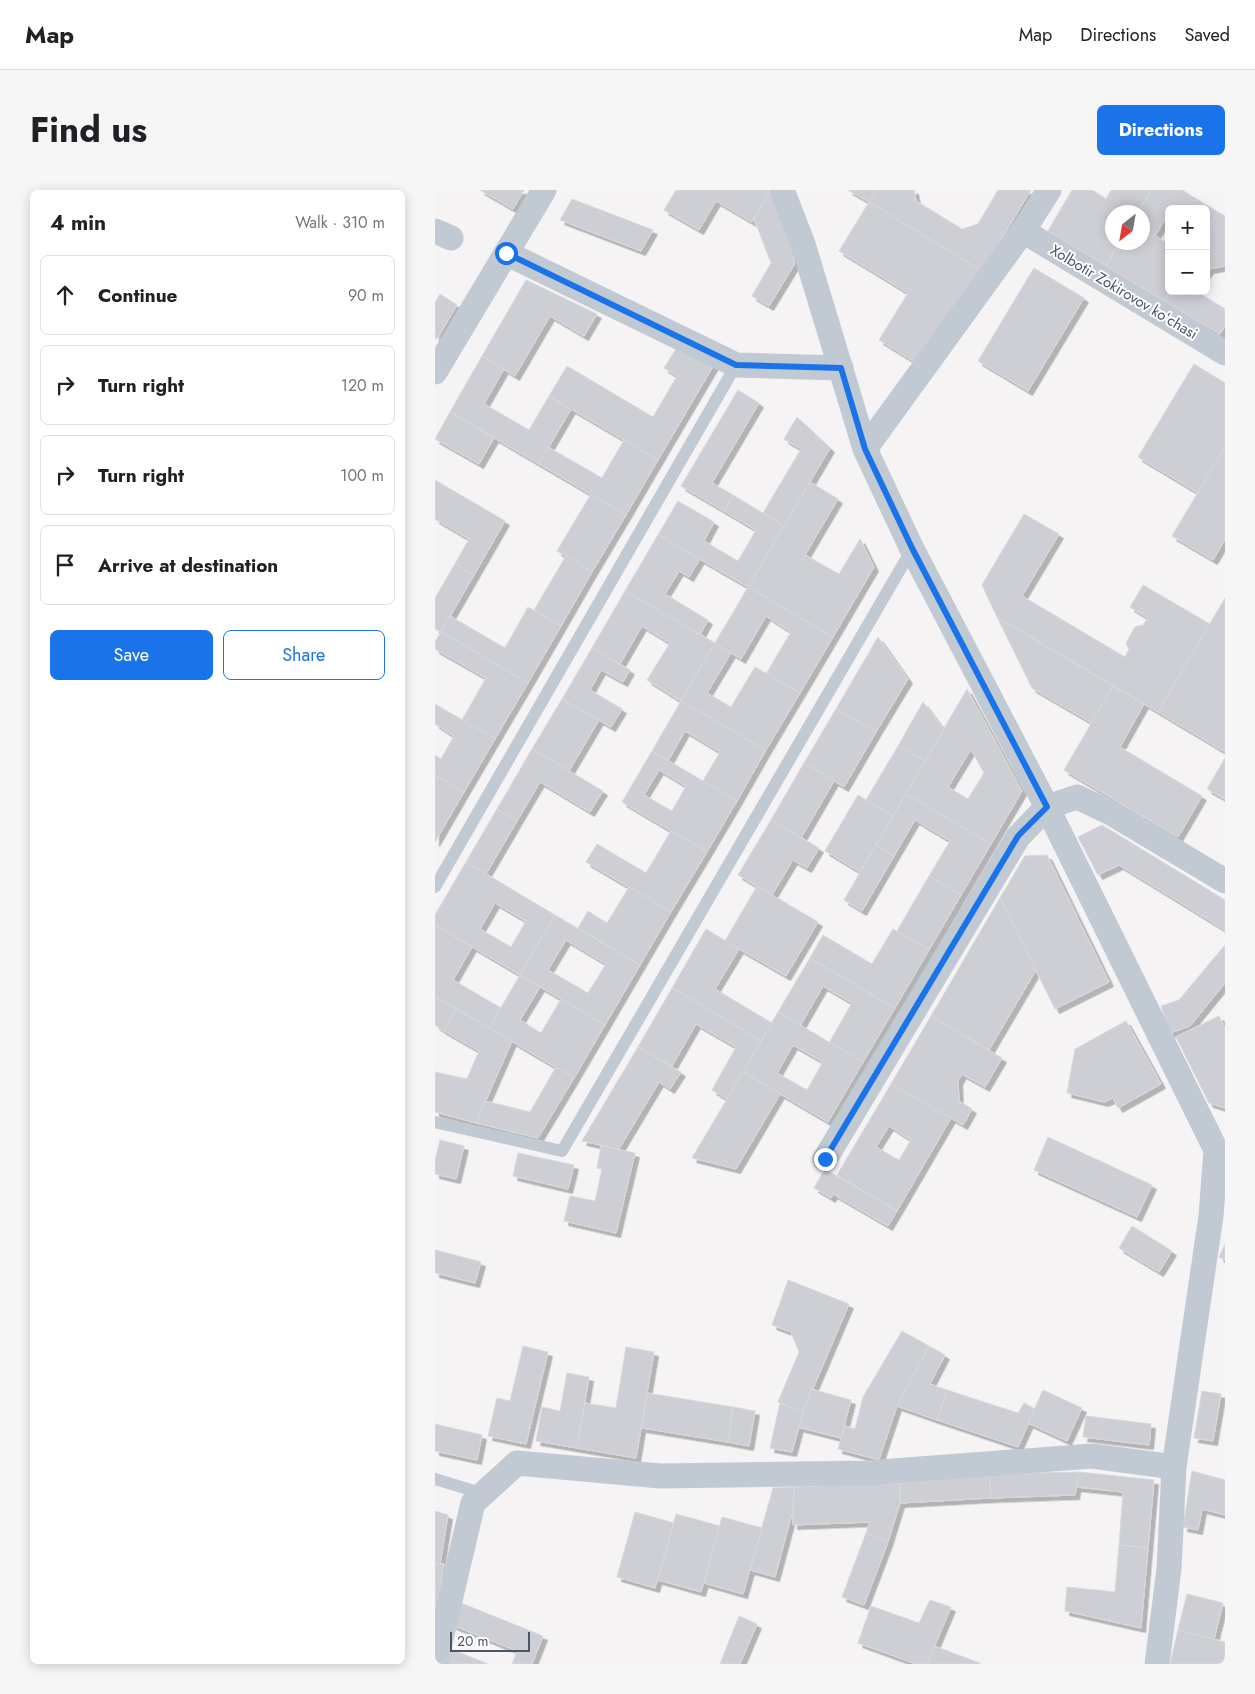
<!DOCTYPE html>
<meta charset="utf-8">
<style>
:root{--surface:#fff;--page:#f6f6f6;--text:#202124;--muted:#757577;--line:#e0e0e0;--accent:#1a73e8}
body{margin:0;font-family:Jost,sans-serif;background:var(--page);color:var(--text)}
.controls{position:absolute;right:15px;top:15px;display:grid;overflow:hidden;border-radius:8px;box-shadow:0 2px 12px #0003}
.controls button{width:45px;height:45px;display:grid;place-items:center;padding:0;border:0;border-bottom:1px solid var(--line);background:var(--surface);color:var(--text);font:25px sans-serif}
.compass{position:absolute;left:670px;top:15px;width:45px;height:45px;border-radius:50%;background:var(--surface);box-shadow:0 2px 12px #0003;rotate:211deg}
.scale{position:absolute;left:15px;bottom:12px;width:80px;box-sizing:border-box;padding-left:5px;border:2px solid #4a5661;border-top:0;font-size:14px;line-height:18px;white-space:nowrap;color:#4a5661;-webkit-text-stroke:4px #fff;paint-order:stroke}
.stop{position:absolute;width:15px;height:15px;margin:-11px;border:4px solid #1a73e8;border-radius:50%;background:#fff}
.stop.end{background:#1a73e8;border-color:#fff;box-shadow:0 1px 5px #0008}
.list{margin:0;padding:0;list-style:none}
h2{display:flex;justify-content:space-between;align-items:center;height:65px;margin:0;padding:0 20px;font-size:21px}
h2 small{font-size:16px;font-weight:400;color:var(--muted)}
.list li{display:grid;grid-template-columns:32px 1fr auto;gap:15px;align-items:center;box-sizing:border-box;height:80px;margin:0 10px 10px;padding:0 10px;border:1px solid var(--line);border-radius:8px}
.list b{display:block;font-size:19px;white-space:nowrap}
.list em{font-size:16px;font-style:normal;color:var(--muted)}
.actions{display:flex;gap:10px;padding:15px 20px}
.actions a{flex:1;padding:11px 0;border:1px solid var(--accent);border-radius:8px;text-align:center;font-size:18px;color:var(--accent)}
.actions .main{background:var(--accent);color:#fff}
.icon{flex:none;width:28px;height:28px;fill:none;stroke:currentColor;stroke-width:2;stroke-linecap:round;stroke-linejoin:round}
.map{position:relative;flex:none;width:790px;height:1474px;overflow:hidden;border-radius:8px}
header{display:flex;align-items:center;gap:30px;box-sizing:border-box;height:70px;padding:0 25px;background:var(--surface);border-bottom:1px solid var(--line)}
header strong{font-size:24px}
nav{display:flex;gap:28px;margin-inline-start:auto;font-size:18px}
.intro{display:flex;align-items:center;justify-content:space-between;box-sizing:border-box;height:120px;padding:0 30px}
h1{margin:0;font-size:35px}
.button{padding:12px 22px;border-radius:8px;background:var(--accent);color:#fff;font-size:18px;font-weight:700}
main{display:flex;gap:30px;padding:0 30px}
aside{flex:1;background:var(--surface);border-radius:8px;box-shadow:0 2px 12px #0003}
.map>svg:first-child{display:block}
.building{fill:#cdcfd5;stroke:#d7d9de;fill-rule:evenodd;filter:url(#shadow)}
.lines{fill:none;stroke-linecap:round;stroke-linejoin:round}
.lane{stroke:#c1cad2;stroke-width:12}
.street{stroke:#c1cad2;stroke-width:25}
.route{stroke:#1a73e8;stroke-width:6}
.labels{text-anchor:middle;stroke-width:4;stroke-linejoin:round;paint-order:stroke}
.street-label{font-size:15px;fill:#4a5661;stroke:#fff}
</style>
<header>
<strong>Map</strong>
<nav><a>Map</a><a>Directions</a><a>Saved</a></nav>
</header>
<div class="intro"><h1>Find us</h1><a class="button">Directions</a></div>
<main>
<aside>
<h2>4 min<small>Walk · 310 m</small></h2>
<ul class="list">
<li><svg class="icon" aria-label="ahead" viewBox="0 0 24 24"><path d="M12 20V5M6 11l6-6 6 6"/></svg><div><b>Continue</b></div><em>90 m</em></li>
<li><svg class="icon" aria-label="right" viewBox="0 0 24 24"><path d="M7 20v-9h11M14 6l5 5-5 5"/></svg><div><b>Turn right</b></div><em>120 m</em></li>
<li><svg class="icon" aria-label="right" viewBox="0 0 24 24"><path d="M7 20v-9h11M14 6l5 5-5 5"/></svg><div><b>Turn right</b></div><em>100 m</em></li>
<li><svg class="icon" aria-label="arrive" viewBox="0 0 24 24"><path d="M6 21V4h12l-3 4 3 4H6"/></svg><div><b>Arrive at destination</b></div></li>
</ul>
<div class="actions"><a class="main">Save</a><a>Share</a></div>
</aside>
<div class="map">
<svg width="790" height="1474" viewBox="0 0 790 1474">
<defs>
<filter id="shadow"><feDropShadow dx="4.5" dy="4.5" stdDeviation="0" flood-color="#0004"/></filter>
</defs>
<rect width="100%" height="100%" fill="#f5f3f3"/>
<g class="building">
<path d="M45,0h44l-11,19z"/>
<path d="M241,0h92l2,1 -18,31 -36,-21 -17,29 -35,-20z"/>
<path d="M413,0h29l-8,12z"/>
<path d="M442,0h37l2,11 46,28 16,-5 20,-34h33l-49,81 -113,-69z"/>
<path d="M637,0h20l14,9 5,-9h41l-14,22h-25v30h7l-14,24 -58,-35z"/>
<path d="M717,0h30l36,22 -12,20v-23h-26l-6,-4 -5,4v4l-14,23 14,8 1,47 -6,10 -58,-35 14,-24h23v-30h-5z"/>
<path d="M335,1l25,59 -1,15 -25,41 -17,-10 19,-33 -17,-44z"/>
<path d="M137,9l81,31 -12,21 -81,-31z"/>
<path d="M434,12l113,69 -59,96 -44,-27 29,-47 -69,-42z"/>
<path d="M783,22l7,4v50l-16,3 -3,5v-42z"/>
<path d="M599,78l50,30 -56,93 -50,-30z"/>
<path d="M91,90l71,34 -13,22 -34,-20 -35,60 -33,-20z"/>
<path d="M735,101h26l29,18v17l-5,8 -56,-33z"/>
<path d="M5,104l17,11 -20,34 -2,-1v-35z"/>
<path d="M241,159l39,14 -57,97 -109,-64 18,-30 86,51 24,-41 -13,-8z"/>
<path d="M47,166l22,13 -20,35 45,26 20,-34 22,13 -32,55 -89,-52z"/>
<path d="M759,174l31,19v64l-27,46 -60,-36z"/>
<path d="M303,200l21,13 -47,80 21,12 -9,16 -43,-25z"/>
<path d="M15,222l44,26 -15,26 -44,-25z"/>
<path d="M362,227l33,31 -46,78 -21,-13 38,-64 -17,-10z"/>
<path d="M189,250l34,20 -32,55 -87,-51 9,-17 54,31z"/>
<path d="M790,257v92l-12,21 -41,-24z"/>
<path d="M0,290l70,41 -31,54 -19,-11 14,-25 -34,-20z"/>
<path d="M375,292l28,17 -33,56 34,19 21,-35 14,28 -41,70 -85,-50z"/>
<path d="M156,304l35,21 -34,57 -35,-21z"/>
<path d="M298,305l51,31 -36,61 -90,-52 20,-34 36,21 -10,19 34,20 18,-31 -32,-19z"/>
<path d="M589,324l35,20 -37,62 103,61 4,-8 -3,-6 9,-16 8,-2 5,-7 -18,-11 13,-22 67,39 -52,88 -161,-95 -15,-32z"/>
<path d="M223,345l42,24 -11,18 -10,-6 -14,23 43,26 -8,15 -75,-44z"/>
<path d="M131,366l26,16 -31,54 -27,-16z"/>
<path d="M20,374l19,11 -33,57 -6,-3v-31z"/>
<path d="M313,397l85,50 -33,56 -34,-19 25,-42 -25,-16 -25,43 -26,-16z"/>
<path d="M190,401l90,52 -34,58 -34,-21 23,-37 -28,-17 -22,38 -28,-16z"/>
<path d="M790,408v154l-67,-40z"/>
<path d="M93,417l33,19 -33,57 -87,-51 9,-16 55,32z"/>
<path d="M562,427l116,69 -21,37 -60,-35z"/>
<path d="M6,442l87,51 -33,56 -33,-19 24,-42 -51,-29v-7z"/>
<path d="M443,447l30,42 -32,53 -40,-23z"/>
<path d="M280,453l16,10 -24,40 24,14 24,-40 45,26 -34,57 -85,-49z"/>
<path d="M157,458l38,22 -7,12 -22,-12 -11,20 32,19 -11,18 -49,-28z"/>
<path d="M678,496l31,18 -24,43 82,49 -24,41 -114,-67z"/>
<path d="M532,499l55,102 -31,53 -85,-50zM536,559l13,24 -16,26 -20,-12z"/>
<path d="M127,509l37,21 -30,51 -37,-22z"/>
<path d="M246,511l85,49 -29,51 -34,-20 17,-29 -35,-21 -17,30 -16,-10z"/>
<path d="M488,512l21,28 -19,31 -27,-15z"/>
<path d="M0,514l60,35 -31,53 -29,-17v-20l6,4 13,-23 -19,-12z"/>
<path d="M401,519l40,23 -32,55 -40,-24z"/>
<path d="M463,556l27,15 -32,55 -27,-16z"/>
<path d="M97,559l71,42 -13,21 -50,-30 -23,39 -20,-12z"/>
<path d="M217,561l85,50 -30,51 -85,-50zM224,580l27,16 -14,25 -28,-16z"/>
<path d="M790,568v41l-18,-10z"/>
<path d="M369,573l30,18 -33,57 -30,-18z"/>
<path d="M0,585l29,17 -29,50z"/>
<path d="M471,604l85,50 -30,51 -32,-19 21,-35 -35,-21 -21,36 -18,-11z"/>
<path d="M423,605l35,21 -33,56 -35,-21z"/>
<path d="M62,619l20,12 -31,53 -20,-12z"/>
<path d="M336,630l48,28 -12,20 -14,-8 -21,35 -34,-20z"/>
<path d="M667,635l123,75v30l-106,-65 -21,10 -20,-38z"/>
<path d="M236,641l36,21 -36,60 -85,-50 11,-18 49,29z"/>
<path d="M441,655l18,11 -32,55 -18,-11z"/>
<path d="M612,665l62,127 -54,27 -55,-111 25,-42z"/>
<path d="M31,672l89,53 -35,60 -85,-50v-10zM60,713l31,18 -15,26 -31,-18z"/>
<path d="M494,686l32,19 -32,55 -32,-19z"/>
<path d="M322,696l61,36 -32,54 -61,-35z"/>
<path d="M194,697l42,25 -31,53 -62,-37 10,-17 19,12z"/>
<path d="M565,708l36,72 -47,80 -58,-34z"/>
<path d="M120,725l85,50 -35,60 -85,-50zM131,750l40,24 -18,29 -40,-23z"/>
<path d="M0,735l37,22 -19,33 48,28 -12,20 -54,-32z"/>
<path d="M271,739l33,20 -24,40 57,34 -11,18 -89,-53z"/>
<path d="M458,739l36,21 -34,58 -85,-50 13,-23 49,29z"/>
<path d="M790,755v38l-35,43 -20,7 -9,-27 18,-6z"/>
<path d="M375,768l85,50 -32,54 -34,-19 23,-40 -29,-17 -23,40 -22,-14z"/>
<path d="M85,785l20,12 -20,33 21,13 20,-34 44,26 -31,53 -85,-50z"/>
<path d="M237,798l89,53 -34,58 -15,-9 24,-43 -40,-23 -24,42 -34,-19z"/>
<path d="M0,806l21,13 -12,22 -9,-6z"/>
<path d="M21,819l56,32 -36,82 -41,-11v-40l32,7 12,-28 -35,-20z"/>
<path d="M343,822l85,50 -35,60 -85,-50zM358,855l30,17 -16,28 -30,-17z"/>
<path d="M496,826l71,42 -17,29 -23,-13 -4,7 1,20 13,8 -9,16 -72,-41z"/>
<path d="M784,826l6,12v80l-16,-5 -33,-66z"/>
<path d="M691,831l35,63 -43,24 -5,-10 -9,4 -37,-9 8,-44z"/>
<path d="M203,857l43,25 -11,17 -11,-7 -40,67 -37,-8z"/>
<path d="M121,877l18,11 -36,60 -62,-15 9,-22 45,11z"/>
<path d="M308,882l37,22 -44,75 -44,-11z"/>
<path d="M456,894l60,34 -54,93 -60,-36zM454,936l22,14 -12,20 -23,-13z"/>
<path d="M613,947l104,48 -15,32 -103,-47z"/>
<path d="M5,950l24,6 -8,33 -21,-5v-13z"/>
<path d="M166,956l34,7 -19,80 -52,-12 6,-25 25,5 7,-32 -5,-1z"/>
<path d="M83,963l56,12 -6,24 -55,-13z"/>
<path d="M390,979l72,42 -9,15 -55,-32 -2,4 -17,-10z"/>
<path d="M697,1036l40,25 -13,21 -40,-24z"/>
<path d="M790,1054v16l-6,-3z"/>
<path d="M0,1060l46,12 -6,21 -40,-10z"/>
<path d="M353,1090l61,24 -46,108 -25,-10 21,-50 -8,-20 -19,-7z"/>
<path d="M467,1141l27,15 -32,60 -18,54 -41,-11 7,-23 10,3 8,-32z"/>
<path d="M88,1156l25,6 -22,92 -38,-8 9,-38 13,3z"/>
<path d="M494,1156l16,9 -15,29 17,6 -10,30 -40,-14z"/>
<path d="M191,1157l28,5 -18,106 -59,-10 8,-45 31,5z"/>
<path d="M132,1183l22,4 -12,71 -41,-7 6,-34 18,4z"/>
<path d="M376,1199l40,11 -10,38 -44,-11z"/>
<path d="M512,1200l71,23 6,-10 11,6 -17,38 -81,-27z"/>
<path d="M608,1200l39,18 -15,33 -39,-18z"/>
<path d="M767,1201l19,3 -8,47 -19,-3z"/>
<path d="M212,1203l86,14 -5,35 -86,-14z"/>
<path d="M345,1213l23,9 -11,40 -22,-4z"/>
<path d="M298,1217l22,4 -6,35 -21,-4z"/>
<path d="M651,1226l65,8 -2,21 -66,-8z"/>
<path d="M0,1234l47,11 -5,25 -42,-9z"/>
<path d="M757,1281l33,9v35l-23,-6 -4,21 -15,-3z"/>
<path d="M644,1282l75,8 -6,68 -29,-3 4,-53 -47,-5z"/>
<path d="M644,1282l-4,23 -84,3 -2,-24z"/>
<path d="M554,1284l2,24 -91,5v-20z"/>
<path d="M465,1293v20l-12,39 -22,-9 4,-11 -77,3 1,-38z"/>
<path d="M359,1297l-1,23 -18,67 -25,-7 23,-82z"/>
<path d="M0,1321l13,4 -8,49 -5,-1z"/>
<path d="M200,1322l39,11 -19,65 -38,-11z"/>
<path d="M241,1324l44,12 -19,66 -43,-12z"/>
<path d="M287,1327l40,11 -19,66 -39,-11z"/>
<path d="M431,1343l22,9 -24,63 -22,-8z"/>
<path d="M684,1355l29,3 -7,80 -76,-17 2,-24 48,5z"/>
<path d="M0,1373l9,1 -9,53z"/>
<path d="M752,1404l36,9 -9,36 -36,-9z"/>
<path d="M495,1410l21,7 -24,57h-11l-58,-21 13,-37 48,17z"/>
<path d="M21,1411l87,35 -11,28h-20l5,-13 -65,-26z"/>
<path d="M304,1426l18,8 -17,40h-20z"/>
<path d="M743,1440l47,12v22h-55z"/>
<path d="M499,1456l46,17v1h-53z"/>
<path d="M13,1458l40,16h-42z"/>
</g>
<g class="lines">
<g class="lane">
<path d="M0,697l301,-522"/>
<path d="M0,932l127,29 350,-602"/>
<path d="M0,1289l49,15"/>
</g>
<g class="street">
<path d="M347,0l21,54 62,205 47,100 135,258 169,343 -5,66 -37,251 -5,102 -12,95"/>
<path d="M0,41l16,7"/>
<path d="M588,41l202,122"/>
<path d="M71,63l230,112 105,3"/>
<path d="M0,182l109,-182"/>
<path d="M430,259l158,-218 26,-41"/>
<path d="M390,969l193,-322 29,-30 30,-10 34,16 114,68"/>
<path d="M0,1474l38,-161 44,-40 143,13 206,-3 226,-17 82,11"/>
</g>
</g>
<g class="lines">
<path class="route" d="M71,63l230,112 105,3 24,81 47,99 135,259 -29,29 -193,323"/>
</g>
<g class="labels">
<g class="street-label">
<text transform="translate(689 102) rotate(31)" y="5">Xolbotir Zokirovov koʻchasi</text>
</g>
</g>
</svg>
<div class="controls">
<button>+</button>
<button>−</button>
</div>
<svg class="compass" viewBox="-18 -18 36 36"><path d="M0-13l5 13h-10z" fill="#e53935"/><path d="M0 13l5-13h-10z" fill="#757577"/></svg>
<div class="scale">20 m</div>
<div class="stop" style="left:71px;top:63px"></div>
<div class="stop end" style="left:390px;top:969px"></div>
</div>
</main>
